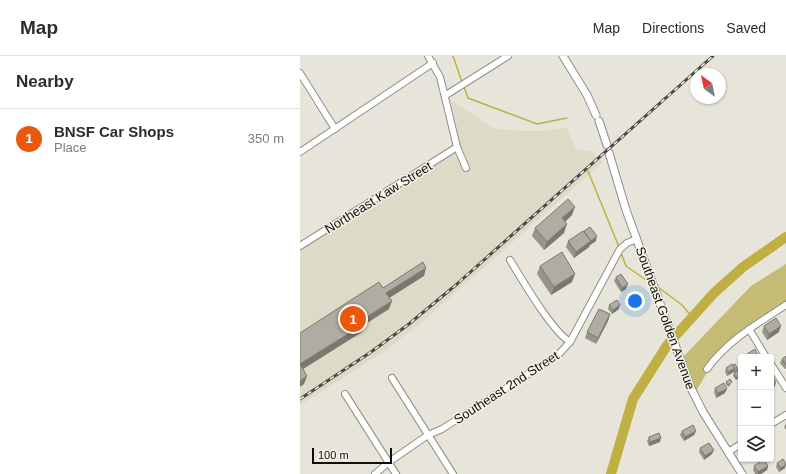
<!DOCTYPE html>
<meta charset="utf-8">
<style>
:root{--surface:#fff;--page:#f2f2f3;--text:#2b2b33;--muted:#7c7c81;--line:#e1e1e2;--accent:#ea580c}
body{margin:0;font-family:Helvetica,sans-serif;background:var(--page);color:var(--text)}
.controls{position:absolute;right:12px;bottom:12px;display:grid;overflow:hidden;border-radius:4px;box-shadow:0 1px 3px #0004}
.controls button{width:36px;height:36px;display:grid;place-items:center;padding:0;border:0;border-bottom:1px solid var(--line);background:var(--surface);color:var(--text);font:20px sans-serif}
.compass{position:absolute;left:390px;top:12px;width:36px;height:36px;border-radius:50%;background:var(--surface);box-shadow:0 1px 3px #0004;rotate:327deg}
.scale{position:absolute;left:12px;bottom:10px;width:80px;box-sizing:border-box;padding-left:4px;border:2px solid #0e0d0a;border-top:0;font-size:11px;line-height:14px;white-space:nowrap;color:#0e0d0a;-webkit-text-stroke:3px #f4f2e7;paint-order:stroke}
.you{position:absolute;left:335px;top:245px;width:14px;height:14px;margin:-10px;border:3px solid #fff;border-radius:50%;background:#1a73e8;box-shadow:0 0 0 6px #1a73e833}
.badge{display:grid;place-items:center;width:26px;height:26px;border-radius:50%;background:var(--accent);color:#fff;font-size:13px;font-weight:700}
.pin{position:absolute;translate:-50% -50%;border:2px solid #fff;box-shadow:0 1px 4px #0006}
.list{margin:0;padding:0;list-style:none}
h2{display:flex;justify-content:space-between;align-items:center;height:52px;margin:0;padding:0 16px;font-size:17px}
h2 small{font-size:13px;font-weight:400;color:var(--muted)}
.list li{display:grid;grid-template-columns:26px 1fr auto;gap:12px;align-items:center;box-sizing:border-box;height:60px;padding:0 16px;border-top:1px solid var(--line)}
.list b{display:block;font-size:15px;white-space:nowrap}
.list p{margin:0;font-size:13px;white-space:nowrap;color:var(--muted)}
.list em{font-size:13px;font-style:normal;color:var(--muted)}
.icon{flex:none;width:22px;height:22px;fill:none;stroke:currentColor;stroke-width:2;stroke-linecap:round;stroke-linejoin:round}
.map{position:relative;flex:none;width:486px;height:418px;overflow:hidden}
header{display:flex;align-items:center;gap:24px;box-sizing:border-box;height:56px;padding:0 20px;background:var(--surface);border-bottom:1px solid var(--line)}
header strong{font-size:19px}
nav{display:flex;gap:22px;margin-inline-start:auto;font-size:14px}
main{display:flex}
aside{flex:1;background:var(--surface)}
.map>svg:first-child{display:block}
.built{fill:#dddac7}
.green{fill:#c6bb75}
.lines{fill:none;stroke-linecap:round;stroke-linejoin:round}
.stream{stroke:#c0af43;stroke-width:1.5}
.river{stroke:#c0af43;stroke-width:10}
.minor-casing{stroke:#908f84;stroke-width:8}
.tertiary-casing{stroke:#908f84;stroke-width:9}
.minor{stroke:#fff;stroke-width:6}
.tertiary{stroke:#fff;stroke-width:7}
.rail-casing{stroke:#4b4a44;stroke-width:3}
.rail{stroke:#f4f2e7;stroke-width:1.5;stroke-dasharray:4.5;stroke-linecap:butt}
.wall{fill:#96958b}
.shaded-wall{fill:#7a7971}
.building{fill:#afada2;stroke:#7a7971}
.labels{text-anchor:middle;stroke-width:3;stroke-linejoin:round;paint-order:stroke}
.street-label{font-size:13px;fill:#0e0d0a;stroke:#f4f2e7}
</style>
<header>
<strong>Map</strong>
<nav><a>Map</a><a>Directions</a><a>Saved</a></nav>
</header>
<main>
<aside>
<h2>Nearby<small></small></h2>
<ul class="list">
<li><span class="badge">1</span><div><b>BNSF Car Shops</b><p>Place</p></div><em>350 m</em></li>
</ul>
</aside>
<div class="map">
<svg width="486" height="418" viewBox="0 0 486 418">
<rect width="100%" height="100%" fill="#e7e5d9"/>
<path class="built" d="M151,44l42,28 25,3h26l23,-4 9,22 17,3 10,10 -181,160 -37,29 -85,54v-155l155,-98 5,-8z"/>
<path class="green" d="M486,208v37c-29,19 -64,37 -81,68l3,2 -12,20 -12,-35 67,-70z"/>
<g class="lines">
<g class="stream">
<path d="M153,0l9,26"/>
<path d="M164,31l4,11 69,26 30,-6"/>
<path d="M288,115l31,76"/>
<path d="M321,197l5,13 23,16"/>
<path d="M358,231l24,18 10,12"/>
</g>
<path class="river" d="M311,418l22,-75 35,-55 46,-51 29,-26 43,-30"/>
<defs>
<g id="minor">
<path d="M128,0l12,21 17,70 9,21"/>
<path d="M0,17l35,56"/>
<path d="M146,39l62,-39"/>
<path d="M0,96l133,-89"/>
<path d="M0,190l157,-99"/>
<path d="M210,204c13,21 41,70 60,82"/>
<path d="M449,273l17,28"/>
<path d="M471,308l15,24"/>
<path d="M407,313c21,-29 50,-45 79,-64"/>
<path d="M92,322l61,96"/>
<path d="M45,338l51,80"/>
<path d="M471,368l15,-9"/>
<path d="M428,396l13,-8"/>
<path d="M75,418l14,-12 39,-27 14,-6 116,-74 12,-13 50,-93 7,-6 10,-4"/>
</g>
<g id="tertiary">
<path d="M263,0l24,39 9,20"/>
<path d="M299,65l8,24"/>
<path d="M309,97l17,57 64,176 13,26 39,62"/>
</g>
</defs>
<use href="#minor" class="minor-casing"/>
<use href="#tertiary" class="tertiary-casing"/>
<use href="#minor" class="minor"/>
<use href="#tertiary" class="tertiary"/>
<defs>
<path id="rail" d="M0,343l71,-47 38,-28 48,-40 256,-228"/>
</defs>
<use href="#rail" class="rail-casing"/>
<use href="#rail" class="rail"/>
</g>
<g class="wall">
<path d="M272,159l-7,7 -1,11 -20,17 -12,-14 3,-8z"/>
<path d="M268,185h28l-6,4 -1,2 -15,11 -8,-11z"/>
<path d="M240,210l32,16 -21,13 -14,-21z"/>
<path d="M316,221l10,12 -5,3 -7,-11z"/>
<path d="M309,249l10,4 -7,5 -4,-5z"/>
<path d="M310,258l-2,7 -12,23 -11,-6 2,-6z"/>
<path d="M464,270l15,6 -12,8 -5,-8z"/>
<path d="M486,300v13h-1l-5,-6 2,-4z"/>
<path d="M426,312l12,1 -1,2 3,5 -4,4 -3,-4 1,-3v-1l-7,4 -2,-4z"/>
<path d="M426,326l5,2 -3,3 -2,-3z"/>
<path d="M415,332l10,5 -9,5 -2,-6z"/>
<path d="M486,367v7l-2,-3z"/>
<path d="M382,375h14l-2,4 -10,6 -4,-6z"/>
<path d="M349,381l11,5 -11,4 -2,-5z"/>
<path d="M400,392l12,6 -8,6 -5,-8z"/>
<path d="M477,407l8,5 -6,4 -3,-5z"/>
<path d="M454,410h14l-1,4 -6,4h-6l-2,-4z"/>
</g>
<g class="shaded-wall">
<path d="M275,151l-3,8 -13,12 3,-9z"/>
<path d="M267,168l-3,9 -20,17 3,-8z"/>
<path d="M297,180l-1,5 -6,4 -1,2 -15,11 2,-6z"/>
<path d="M126,212l-2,8 -41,26 3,-9z"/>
<path d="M275,218l-3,8 -21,13 3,-8z"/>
<path d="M328,228l-2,5 -5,3 1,-4z"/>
<path d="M92,245l-3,8 -25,16 -2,7 -62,39v-7l62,-44z"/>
<path d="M320,249l-1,4 -7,5 1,-4z"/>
<path d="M310,258l-2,7 -12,23 2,-6z"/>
<path d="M481,270l-2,6 -12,8 2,-6z"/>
<path d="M435,312l-2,4 -6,4 2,-4z"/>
<path d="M441,318l-1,2 -4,4v-2z"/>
<path d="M7,320l-3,8 -4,3v-6z"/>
<path d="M476,326l-1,4 -4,3v-4z"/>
<path d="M427,333l-2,4 -9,5 2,-5z"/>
<path d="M396,375l-2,4 -10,6 1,-4z"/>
<path d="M361,382l-1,4 -11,4 1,-4z"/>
<path d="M414,394l-2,4 -8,6 1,-4z"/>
<path d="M486,408l-1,4 -6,4 2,-4z"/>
<path d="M468,410l-1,4 -6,4h-3v-2z"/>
</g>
<g class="building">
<path d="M268,143l7,8 -13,11 5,6 -20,18 -12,-14z"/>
<path d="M290,171l7,9 -6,5 -7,-10z"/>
<path d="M283,175l8,10 -15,11 -8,-11z"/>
<path d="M262,196l13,22 -21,13 -14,-21z"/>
<path d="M123,206l3,6 -40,25 6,8 -30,19 2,4 -64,40 7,12 -7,5v-48l79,-51 4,6z"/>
<path d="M321,218l7,10 -6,4 -6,-11z"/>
<path d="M317,244l3,5 -7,5 -4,-5z"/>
<path d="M299,253l11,5 -12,24 -11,-6z"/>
<path d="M476,262l5,8 -12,8 -5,-8z"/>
<path d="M455,293l4,8h-10l-2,-3z"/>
<path d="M486,300v9l-4,-6z"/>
<path d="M432,308l3,4 -6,4 -3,-4z"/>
<path d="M435,308l3,5 -3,2 -1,-1 1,-2 -2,-3z"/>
<path d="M438,314l3,4 -5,4 -2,-4z"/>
<path d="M473,321l3,5 -5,3v-7z"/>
<path d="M430,323l2,3 -4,3 -2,-3z"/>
<path d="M424,327l3,6 -9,4 -3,-5z"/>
<path d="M393,369l3,6 -11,6 -3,-6z"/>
<path d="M359,377l2,5 -11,4 -1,-5z"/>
<path d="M409,387l5,7 -9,6 -5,-8z"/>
<path d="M464,403l4,7 -10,6 -4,-6z"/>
<path d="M483,403l3,5 -5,4 -4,-5z"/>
</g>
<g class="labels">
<g class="street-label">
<text transform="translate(78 141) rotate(-32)" y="5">Northeast Kaw Street</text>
<text transform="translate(366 262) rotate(70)" y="5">Southeast Golden Avenue</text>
<text transform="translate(206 331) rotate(-33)" y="5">Southeast 2nd Street</text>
</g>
</g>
</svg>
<div class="controls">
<button>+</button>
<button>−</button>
<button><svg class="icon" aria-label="layers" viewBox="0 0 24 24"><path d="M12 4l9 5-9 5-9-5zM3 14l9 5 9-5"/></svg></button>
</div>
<svg class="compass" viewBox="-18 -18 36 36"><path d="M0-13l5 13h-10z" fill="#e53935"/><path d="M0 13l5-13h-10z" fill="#7c7c81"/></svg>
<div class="scale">100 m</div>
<div class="you"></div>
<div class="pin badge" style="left:53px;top:263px">1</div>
</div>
</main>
